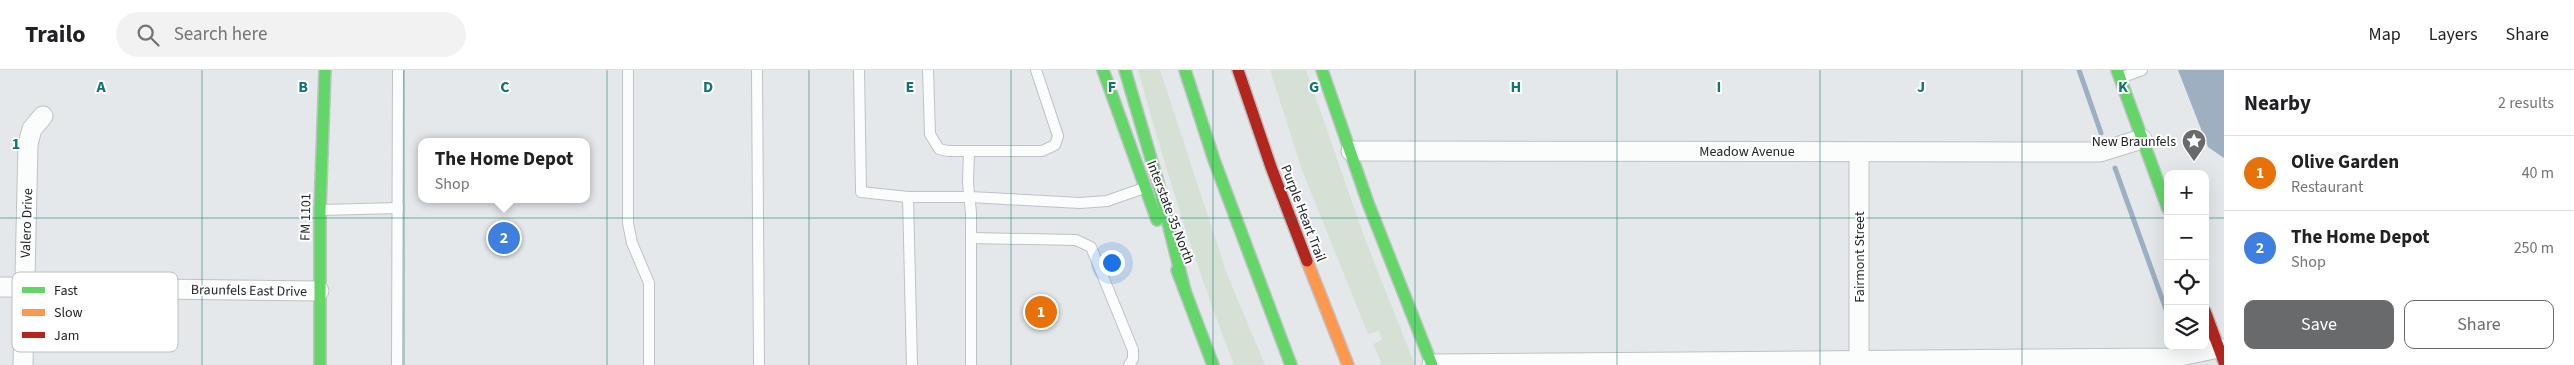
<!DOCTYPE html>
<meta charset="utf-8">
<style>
:root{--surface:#fff;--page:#f2f2f2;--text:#202124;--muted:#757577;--line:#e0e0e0;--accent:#686a6c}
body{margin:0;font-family:"Source Sans 3",sans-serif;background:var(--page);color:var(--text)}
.controls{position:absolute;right:15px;bottom:15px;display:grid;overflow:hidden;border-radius:10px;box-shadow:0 5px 20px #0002}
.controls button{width:45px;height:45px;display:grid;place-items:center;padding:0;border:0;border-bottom:1px solid var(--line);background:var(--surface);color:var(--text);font:25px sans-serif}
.you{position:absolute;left:1111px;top:192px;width:18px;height:18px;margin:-12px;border:4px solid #fff;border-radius:50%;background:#1a73e8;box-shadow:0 0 0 8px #1a73e833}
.badge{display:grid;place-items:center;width:32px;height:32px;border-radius:50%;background:var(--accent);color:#fff;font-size:16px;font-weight:700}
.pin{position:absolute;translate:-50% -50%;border:2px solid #fff;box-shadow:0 1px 5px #0006}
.popup{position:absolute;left:418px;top:68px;width:172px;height:65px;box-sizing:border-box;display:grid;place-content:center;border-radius:10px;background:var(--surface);filter:drop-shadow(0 1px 4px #0005);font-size:16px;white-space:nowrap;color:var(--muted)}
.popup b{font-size:19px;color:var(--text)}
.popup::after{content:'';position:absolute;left:50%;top:100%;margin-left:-10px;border:10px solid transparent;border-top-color:var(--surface)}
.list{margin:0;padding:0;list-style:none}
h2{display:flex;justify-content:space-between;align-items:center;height:65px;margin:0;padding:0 20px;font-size:21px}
h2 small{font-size:16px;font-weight:400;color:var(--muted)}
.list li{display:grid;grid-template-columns:32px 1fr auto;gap:15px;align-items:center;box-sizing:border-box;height:75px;padding:0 20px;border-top:1px solid var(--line)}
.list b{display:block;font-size:19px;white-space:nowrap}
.list p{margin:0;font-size:16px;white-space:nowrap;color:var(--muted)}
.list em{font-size:16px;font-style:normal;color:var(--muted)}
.actions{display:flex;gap:10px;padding:15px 20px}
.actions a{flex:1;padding:11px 0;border:1px solid var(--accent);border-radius:10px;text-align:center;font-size:18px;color:var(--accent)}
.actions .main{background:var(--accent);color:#fff}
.icon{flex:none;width:28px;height:28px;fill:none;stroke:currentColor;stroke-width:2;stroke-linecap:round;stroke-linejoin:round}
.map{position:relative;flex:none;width:2224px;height:295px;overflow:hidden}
header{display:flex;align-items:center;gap:30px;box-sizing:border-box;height:70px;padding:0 25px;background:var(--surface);border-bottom:1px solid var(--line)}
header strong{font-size:24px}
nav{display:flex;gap:28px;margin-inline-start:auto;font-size:18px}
.search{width:350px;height:45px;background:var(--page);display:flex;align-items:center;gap:12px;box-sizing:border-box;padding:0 18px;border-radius:28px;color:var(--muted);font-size:19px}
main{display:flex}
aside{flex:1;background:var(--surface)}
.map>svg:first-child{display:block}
.green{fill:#d5e1d5}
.water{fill:#9dafc1}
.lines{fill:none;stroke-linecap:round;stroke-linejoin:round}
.stream{stroke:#9dafc1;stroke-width:5}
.lane-casing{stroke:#bfc2c4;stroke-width:12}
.street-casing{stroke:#bfc2c4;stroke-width:21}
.fast-casing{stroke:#bfc2c4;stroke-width:14}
.slow-casing{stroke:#bfc2c4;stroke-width:14}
.jam-casing{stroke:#bfc2c4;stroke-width:14}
.lane{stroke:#fbfcfc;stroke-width:10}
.street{stroke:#fbfcfc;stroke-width:19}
.fast{stroke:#63d668;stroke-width:11}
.slow{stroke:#ff974d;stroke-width:11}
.jam{stroke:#b3261e;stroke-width:11}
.grid{fill:none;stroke:#0f766e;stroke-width:1;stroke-opacity:0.55}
.labels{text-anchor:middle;stroke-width:4;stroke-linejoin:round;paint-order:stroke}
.poi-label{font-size:14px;fill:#242628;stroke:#fff;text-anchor:end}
.street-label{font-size:14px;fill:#242628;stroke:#fff}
.key{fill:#fff;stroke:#bdbebe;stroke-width:1}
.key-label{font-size:14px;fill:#242628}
.grid-label{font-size:16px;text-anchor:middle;font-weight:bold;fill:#0f766e;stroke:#fff;stroke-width:4;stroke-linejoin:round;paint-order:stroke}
</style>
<header>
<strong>Trailo</strong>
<div class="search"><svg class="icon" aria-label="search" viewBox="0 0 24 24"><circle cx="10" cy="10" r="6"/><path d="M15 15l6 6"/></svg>Search here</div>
<nav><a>Map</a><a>Layers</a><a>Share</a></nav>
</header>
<main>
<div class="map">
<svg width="2224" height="295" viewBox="0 0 2224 295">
<rect width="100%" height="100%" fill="#e5e8eb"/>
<g class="green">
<path d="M1138,0h22l67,204 38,91h-31c-38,-98 -68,-194 -96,-295z"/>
<path d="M1270,0h36l59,169 50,126h-33l-9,-21 9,-4 -3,-9 -11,3 -66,-164z"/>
</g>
<path class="water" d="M2178,0h46v88l-16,-11z"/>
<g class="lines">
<g class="stream">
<path d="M2079,0l22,63"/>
<path d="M2115,98l53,147"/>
</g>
<defs>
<g id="lane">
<path d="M628,0v153l4,20 17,40v82"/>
<path d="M757,0l2,295"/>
<path d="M859,0l2,122 47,5h62l110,6 27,-2 37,-13"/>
<path d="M928,0l2,64 9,15 9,2h94l13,-6 3,-9 -22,-66"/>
<path d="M2120,8l22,-8"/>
<path d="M969,81l-1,32 3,30v152"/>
<path d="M908,127l4,168"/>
<path d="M321,140l77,-2"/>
<path d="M971,168l105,2 15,7 42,103v9l-4,6"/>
<path d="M397,295l1,-295"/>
</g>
<g id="street">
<path d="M1351,81l749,1 42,-13"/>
<path d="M0,217l319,4"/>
<path d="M1859,292v-210"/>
<path d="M1432,294l738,-6 49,-10"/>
<path d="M23,295l5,-221 4,-15 11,-13"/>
</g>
<g id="fast">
<path d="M1103,0l54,150"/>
<path d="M1125,0l32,109 28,112"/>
<path d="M1185,0l29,90 77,205"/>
<path d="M1322,0l46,133 64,162"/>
<path d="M2117,0l51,139"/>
<path d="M1177,200l36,95"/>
<path d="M320,295v-155l5,-140"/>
</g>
<path id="slow" d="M1307,191l41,104"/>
<g id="jam">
<path d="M1238,0l33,97 36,94"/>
<path d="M2205,241l19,51"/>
</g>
</defs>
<use href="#lane" class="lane-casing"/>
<use href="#street" class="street-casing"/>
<use href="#fast" class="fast-casing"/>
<use href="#slow" class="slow-casing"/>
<use href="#jam" class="jam-casing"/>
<use href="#lane" class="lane"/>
<use href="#street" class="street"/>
<use href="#fast" class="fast"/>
<use href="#slow" class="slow"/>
<use href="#jam" class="jam"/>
</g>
<path class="grid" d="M202,0v295M404,0v295M607,0v295M809,0v295M1011,0v295M1213,0v295M1415,0v295M1617,0v295M1820,0v295M2022,0v295M0,148h2168M2205,148h19"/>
<defs>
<symbol id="sight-pin" viewBox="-11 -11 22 30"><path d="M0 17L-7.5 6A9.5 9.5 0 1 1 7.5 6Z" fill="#686a6c" stroke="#fff"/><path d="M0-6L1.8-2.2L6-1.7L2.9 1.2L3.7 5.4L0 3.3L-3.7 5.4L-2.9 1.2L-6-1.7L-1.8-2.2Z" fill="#fff"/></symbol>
</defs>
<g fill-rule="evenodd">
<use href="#sight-pin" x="2180" y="57" width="28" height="38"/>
</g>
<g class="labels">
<g class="poi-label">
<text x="2176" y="76">New Braunfels</text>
</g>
<g class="street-label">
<text x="1747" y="86">Meadow Avenue</text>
<text transform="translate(1171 142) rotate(69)" y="5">Interstate 35 North</text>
<text transform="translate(1304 143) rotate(69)" y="5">Purple Heart Trail</text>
<text transform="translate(305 147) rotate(-89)" y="5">FM 1101</text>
<text transform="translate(26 153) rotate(-88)" y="5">Valero Drive</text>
<text transform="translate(1859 187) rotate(-90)" y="5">Fairmont Street</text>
<text transform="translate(249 220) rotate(1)" y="5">Braunfels East Drive</text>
</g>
</g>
<rect x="12" y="202" width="166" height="80" rx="8" class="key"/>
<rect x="22" y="217" width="23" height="6" fill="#63d668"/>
<rect x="22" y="239" width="23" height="7" fill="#ff974d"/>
<rect x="22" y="262" width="23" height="6" fill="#b3261e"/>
<g class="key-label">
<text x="54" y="225">Fast</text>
<text x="54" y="247">Slow</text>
<text x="54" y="270">Jam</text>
</g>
<g class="grid-label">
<text x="101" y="22">A</text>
<text x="303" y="22">B</text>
<text x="505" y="22">C</text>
<text x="708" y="22">D</text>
<text x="910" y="22">E</text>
<text x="1112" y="22">F</text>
<text x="1314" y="22">G</text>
<text x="1516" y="22">H</text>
<text x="1719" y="22">I</text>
<text x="1921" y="22">J</text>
<text x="2123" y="22">K</text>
<text x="16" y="79">1</text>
</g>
</svg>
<div class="controls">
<button>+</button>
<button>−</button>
<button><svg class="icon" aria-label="locate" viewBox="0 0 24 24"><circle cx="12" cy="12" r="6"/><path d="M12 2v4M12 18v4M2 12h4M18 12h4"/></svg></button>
<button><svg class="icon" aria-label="layers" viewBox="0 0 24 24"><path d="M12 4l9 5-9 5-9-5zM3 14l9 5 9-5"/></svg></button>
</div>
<div class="you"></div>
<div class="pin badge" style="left:1041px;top:242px;background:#e8710a">1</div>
<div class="pin badge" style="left:504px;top:168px;background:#3f7fe0">2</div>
<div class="popup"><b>The Home Depot</b>Shop</div>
</div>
<aside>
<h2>Nearby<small>2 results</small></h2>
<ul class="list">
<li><span class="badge" style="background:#e8710a">1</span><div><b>Olive Garden</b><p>Restaurant</p></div><em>40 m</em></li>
<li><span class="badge" style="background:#3f7fe0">2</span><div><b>The Home Depot</b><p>Shop</p></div><em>250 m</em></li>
</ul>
<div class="actions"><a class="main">Save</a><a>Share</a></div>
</aside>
</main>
